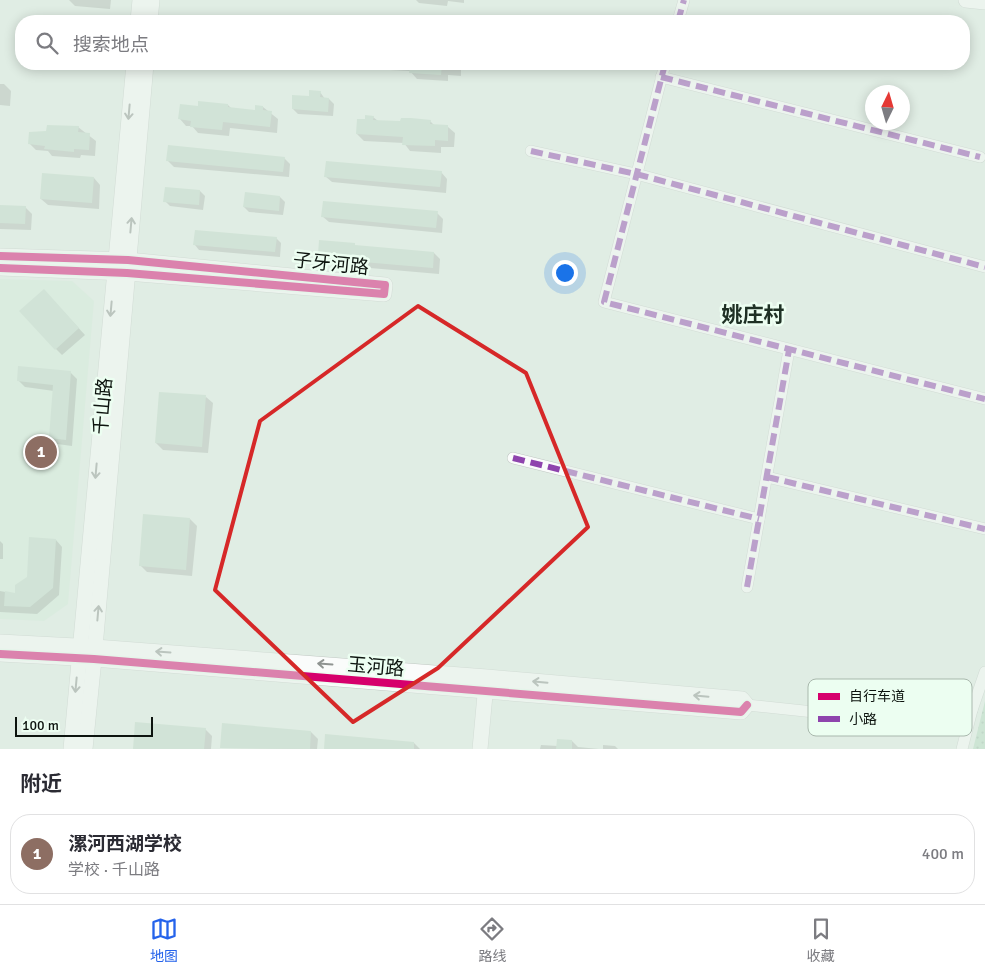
<!DOCTYPE html>
<html lang="zh">
<meta charset="utf-8">
<style>
:root{--surface:#fff;--page:#f7f7f7;--text:#2b2b33;--muted:#7c7c81;--line:#e1e1e2;--accent:#2563eb}
body{margin:0;font-family:Signika,"Noto Sans SC",sans-serif;background:var(--page);color:var(--text)}
.compass{position:absolute;left:865px;top:85px;width:45px;height:45px;border-radius:50%;background:var(--surface);box-shadow:0 2px 12px #0003;rotate:5deg}
.scale{position:absolute;left:15px;bottom:12px;width:138px;box-sizing:border-box;padding-left:5px;border:2px solid #0d140f;border-top:0;font-size:14px;line-height:18px;white-space:nowrap;color:#0d140f;-webkit-text-stroke:4px #ecfef1;paint-order:stroke}
.you{position:absolute;left:564px;top:272px;width:18px;height:18px;margin:-12px;border:4px solid #fff;border-radius:50%;background:#1a73e8;box-shadow:0 0 0 8px #1a73e833}
.badge{display:grid;place-items:center;width:32px;height:32px;border-radius:50%;background:var(--accent);color:#fff;font-size:16px;font-weight:700}
.pin{position:absolute;translate:-50% -50%;border:2px solid #fff;box-shadow:0 1px 5px #0006}
.list{margin:0;padding:0;list-style:none}
h2{display:flex;justify-content:space-between;align-items:center;height:65px;margin:0;padding:0 20px;font-size:21px}
h2 small{font-size:16px;font-weight:400;color:var(--muted)}
.list li{display:grid;grid-template-columns:32px 1fr auto;gap:15px;align-items:center;box-sizing:border-box;height:80px;margin:0 10px 10px;padding:0 10px;border:1px solid var(--line);border-radius:20px}
.list b{display:block;font-size:19px;white-space:nowrap}
.list p{margin:0;font-size:16px;white-space:nowrap;color:var(--muted)}
.list em{font-size:16px;font-style:normal;color:var(--muted)}
.icon{flex:none;width:28px;height:28px;fill:none;stroke:currentColor;stroke-width:2;stroke-linecap:round;stroke-linejoin:round}
.map{position:relative;flex:none;width:985px;height:749px;overflow:hidden}
.search{position:absolute;background:var(--surface);box-shadow:0 2px 12px #0003;left:15px;right:15px;top:15px;height:55px;display:flex;align-items:center;gap:12px;box-sizing:border-box;padding:0 18px;border-radius:20px;color:var(--muted);font-size:19px}
.sheet{height:155px;background:var(--surface)}
nav{display:flex;justify-content:space-around;align-items:center;box-sizing:border-box;height:70px;border-top:1px solid var(--line);background:var(--surface);font-size:14px;color:var(--muted)}
nav a{display:grid;justify-items:center;gap:2px}
nav .on{color:var(--accent)}
.map>svg:first-child{display:block}
.built{fill:#d3eada}
.park{fill:url(#park-dots)}
.shadow{fill:#0003}
.building{fill:#bfd8c7}
.lines{fill:none;stroke-linecap:round;stroke-linejoin:round}
.street-casing{stroke:#c0c8c3;stroke-width:12}
.secondary-casing{stroke:#c0c8c3;stroke-width:16}
.street{stroke:#fafcfb;stroke-width:11}
.secondary{stroke:#fafcfb;stroke-width:15}
.quiet{stroke:#8e44ad;stroke-width:6;stroke-dasharray:12 6;stroke-linecap:butt}
.cycleway-casing{stroke:#ecfef1;stroke-width:11}
.cycleway{stroke:#d6006c;stroke-width:8}
.oneway{stroke:#8f9491}
.marked{fill:none;stroke:#d62828;stroke-width:4;stroke-linejoin:round}
.labels{text-anchor:middle;stroke-width:5;stroke-linejoin:round;paint-order:stroke}
.street-label{font-size:19px;fill:#0d140f;stroke:#ecfef1}
.quarter-label{font-size:21px;font-weight:bold;fill:#1e3024;stroke:#ecfef1}
.key{fill:#ecfef1;stroke:#a9b8ad;stroke-width:1}
.key-label{font-size:14px;fill:#0d140f}
</style>
<div class="map">
<svg width="985" height="749" viewBox="0 0 985 749">
<defs>
<pattern id="park-dots" width="8" height="8" patternUnits="userSpaceOnUse" patternTransform="scale(1.25)"><rect width="8" height="8" fill="#b6dcc2"/><path d="M2 2h.1M6 6h.1" fill="none" stroke="#9bbca6" stroke-width="1.8" stroke-linecap="round"/></pattern>
</defs>
<rect width="100%" height="100%" fill="#e0ede4"/>
<path class="built" d="M0,279l72,2 22,20 -26,303 -24,17 -44,-2z"/>
<path class="park" d="M985,701v48h-12z"/>
<g class="shadow">
<path d="M69,0h42l-1,9 -35,-3z"/>
<path d="M416,0h48v3l-16,-2 -1,5 -28,-3z"/>
<path d="M365,64h96v12l-13,-1v6l-31,-2 -7,-8 -40,-2z"/>
<path d="M0,84h4l7,7 -1,15 -10,-1z"/>
<path d="M320,92l5,7h4l5,5 -1,12 -35,-2 -5,-5z"/>
<path d="M228,105l4,4 24,2 7,-4 15,12 -1,14 -47,-5 -1,8 -31,-3 -6,-7h-6l-6,-7 19,-12z"/>
<path d="M373,117l5,4 23,2 29,-2 5,5 13,1 7,6 -1,14h-13v6l-31,-2 -6,-8 -40,-2 -7,-7 10,-13z"/>
<path d="M78,127l18,14 -1,15 -14,-1 -1,3 -28,-2 -4,-5 -12,-1 -6,-6z"/>
<path d="M284,158l6,6 -1,13 -115,-10 -6,-6z"/>
<path d="M441,172l6,7 -1,14 -114,-11 -7,-6z"/>
<path d="M94,178l6,7 -1,24 -51,-4 -7,-6z"/>
<path d="M200,191l5,5 -2,14 -33,-4 -5,-5z"/>
<path d="M280,197l5,5 -2,13 -34,-3 -5,-5z"/>
<path d="M0,206l25,1 7,7 -1,16 -31,-1z"/>
<path d="M437,213l6,6 -1,14 -113,-11 -7,-6z"/>
<path d="M276,238l5,5 -1,14 -81,-7 -4,-5z"/>
<path d="M356,246l78,7 6,6 -1,15 -69,-6 -2,-3 -43,-4 -6,-6z"/>
<path d="M50,297l35,38 -23,20 -6,-6z"/>
<path d="M70,372l7,7 -5,67 -15,-2 -7,-6 4,-47 -29,-4 -7,-7z"/>
<path d="M206,397l7,6 -5,50 -45,-3 -7,-7z"/>
<path d="M190,519l7,7 -5,50 -45,-4 -7,-7z"/>
<path d="M56,540l6,7 -3,48 -22,19 -37,-2v-21l16,3z"/>
<path d="M0,541l3,3v15h-3z"/>
<path d="M205,729l7,7 -1,13h-76z"/>
<path d="M311,732l7,7 -1,10 -96,-1z"/>
<path d="M572,741l6,6 21,2h-59l1,-4 17,1z"/>
<path d="M414,743l6,6h-95z"/>
<path d="M603,745l12,1 3,3h-15z"/>
</g>
<g class="building">
<path d="M410,64h32l-1,11 -32,-2z"/>
<path d="M309,90l12,1 -1,6 9,1 -1,14 -36,-3v-14l17,1z"/>
<path d="M198,101l30,3v3l27,3v-5l8,1v4l9,1 -2,16 -47,-5 -1,8 -32,-3 1,-6 -13,-2 2,-15 18,2z"/>
<path d="M365,115l9,1 -1,4 27,1 1,-3h10l20,2 -1,4 18,1v16l-13,-1v6l-33,-1 1,-8 -47,-3 1,-15h8z"/>
<path d="M47,125l32,1 -1,6 12,1 -1,17 -15,-1v3l-30,-3 1,-3 -17,-2 1,-12 17,-1z"/>
<path d="M168,145l117,12 -2,15 -117,-11z"/>
<path d="M326,161l116,10 -2,16 -116,-10z"/>
<path d="M42,173l52,4 -2,26 -52,-4z"/>
<path d="M165,187l35,3 -1,15 -36,-3z"/>
<path d="M245,192l35,4 -1,15 -36,-4z"/>
<path d="M323,201l115,10 -2,17 -115,-11z"/>
<path d="M0,205l26,1 -1,18 -25,-1z"/>
<path d="M195,230l82,7 -2,15 -82,-7z"/>
<path d="M319,240l36,3v2l79,7 -1,16 -70,-6v-2l-45,-5z"/>
<path d="M44,289l35,39 -24,22 -36,-39z"/>
<path d="M18,366l53,5 -5,69 -17,-2 4,-53 -36,-4z"/>
<path d="M159,392l47,3 -4,52 -47,-4z"/>
<path d="M143,514l47,4 -4,52 -47,-4z"/>
<path d="M29,537l27,2 -3,49 -23,19 -26,-1 1,-15 10,2v-8l12,-8z"/>
<path d="M135,722l71,6 -2,21h-71z"/>
<path d="M222,723l89,8 -1,18 -90,-1z"/>
<path d="M325,734l89,8v7h-90z"/>
<path d="M557,739l15,1v9h-16z"/>
</g>
<g class="lines">
<defs>
<g id="street">
<path d="M678,21l6,-21"/>
<path d="M665,64l-61,238 381,97"/>
<path d="M661,77l319,80"/>
<path d="M531,151l105,23 349,93"/>
<path d="M513,458l246,61"/>
<path d="M767,477l218,52"/>
<path d="M747,587l42,-237"/>
<path d="M747,705l189,20 36,-15"/>
<path d="M962,749l10,-39 13,-38"/>
</g>
<g id="secondary">
<path d="M966,0l19,2"/>
<path d="M138,21l2,-21"/>
<path d="M150,21l2,-21"/>
<path d="M0,256l128,4 257,25 -1,9 -257,-21 -127,-5"/>
<path d="M0,642l95,5 392,30 255,22 5,6 -6,7 -647,-53 -94,-5"/>
<path d="M71,749l63,-685"/>
<path d="M85,749l9,-90 52,-595"/>
<path d="M480,749l6,-65"/>
</g>
</defs>
<use href="#street" class="street-casing"/>
<use href="#secondary" class="secondary-casing"/>
<use href="#street" class="street"/>
<use href="#secondary" class="secondary"/>
<g class="quiet">
<path d="M678,21l6,-21"/>
<path d="M665,64l-61,238 381,97"/>
<path d="M661,77l319,80"/>
<path d="M531,151l105,23 349,93"/>
<path d="M513,458l246,61"/>
<path d="M767,477l218,52"/>
<path d="M747,587l42,-237"/>
</g>
<defs>
<g id="cycleway">
<path d="M0,256l128,4 257,25 -1,9 -257,-21 -127,-5"/>
<path d="M0,654l94,5 647,53 6,-7"/>
</g>
</defs>
<use href="#cycleway" class="cycleway-casing"/>
<use href="#cycleway" class="cycleway"/>
</g>
<defs><path id="oneway-shaft" d="M-6 0H5M1.5-3L5.5 0L1.5 3" fill="none" stroke-width="1.6" stroke-linecap="round" stroke-linejoin="round" transform="scale(1.25)"/></defs>
<g class="oneway">
<use href="#oneway-shaft" transform="translate(129 112) rotate(95)"/>
<use href="#oneway-shaft" transform="translate(131 225) rotate(-85)"/>
<use href="#oneway-shaft" transform="translate(111 309) rotate(95)"/>
<use href="#oneway-shaft" transform="translate(96 471) rotate(95)"/>
<use href="#oneway-shaft" transform="translate(98 613) rotate(-85)"/>
<use href="#oneway-shaft" transform="translate(163 652) rotate(-176)"/>
<use href="#oneway-shaft" transform="translate(325 664) rotate(-176)"/>
<use href="#oneway-shaft" transform="translate(540 682) rotate(-175)"/>
<use href="#oneway-shaft" transform="translate(76 685) rotate(95)"/>
<use href="#oneway-shaft" transform="translate(701 696) rotate(-175)"/>
</g>
<path d="M0 0H985V749H0ZM418,306l108,67 62,154 -150,141 -85,54 -138,-132 45,-169z" fill="#e0ede4" fill-opacity=".55" fill-rule="evenodd"/>
<path class="marked" d="M418,306l108,67 62,154 -150,141 -85,54 -138,-132 45,-169z"/>
<g class="labels">
<g class="street-label">
<text transform="translate(331 263) rotate(6)" y="7">子牙河路</text>
<text transform="translate(102 406) rotate(-85)" y="7">千山路</text>
<text transform="translate(376 666) rotate(5)" y="7">玉河路</text>
</g>
<g class="quarter-label">
<text x="753" y="322">姚庄村</text>
</g>
</g>
<rect x="808" y="679" width="164" height="57" rx="8" class="key"/>
<rect x="818" y="693" width="22" height="7" fill="#d6006c"/>
<rect x="818" y="716" width="22" height="6" fill="#8e44ad"/>
<g class="key-label">
<text x="849" y="701">自行车道</text>
<text x="849" y="724">小路</text>
</g>
</svg>
<svg class="compass" viewBox="-18 -18 36 36"><path d="M0-13l5 13h-10z" fill="#e53935"/><path d="M0 13l5-13h-10z" fill="#7c7c81"/></svg>
<div class="scale">100 m</div>
<div class="you"></div>
<div class="pin badge" style="left:41px;top:452px;background:#8d6e63">1</div>
<div class="search"><svg class="icon" aria-label="search" viewBox="0 0 24 24"><circle cx="10" cy="10" r="6"/><path d="M15 15l6 6"/></svg>搜索地点</div>
</div>
<section class="sheet">
<h2>附近<small></small></h2>
<ul class="list">
<li><span class="badge" style="background:#8d6e63">1</span><div><b>漯河西湖学校</b><p>学校 · 千山路</p></div><em>400 m</em></li>
</ul>
</section>
<nav>
<a class="on"><svg class="icon" aria-label="map" viewBox="0 0 24 24"><path d="M3 6l6-2 6 2 6-2v14l-6 2-6-2-6 2zM9 4v14M15 6v14"/></svg>地图</a>
<a><svg class="icon" aria-label="directions" viewBox="0 0 24 24"><path d="M12 3l9 9-9 9-9-9zM9 14v-3h6M13 9l2 2-2 2"/></svg>路线</a>
<a><svg class="icon" aria-label="saved" viewBox="0 0 24 24"><path d="M7 4h10v16l-5-4-5 4z"/></svg>收藏</a>
</nav>
